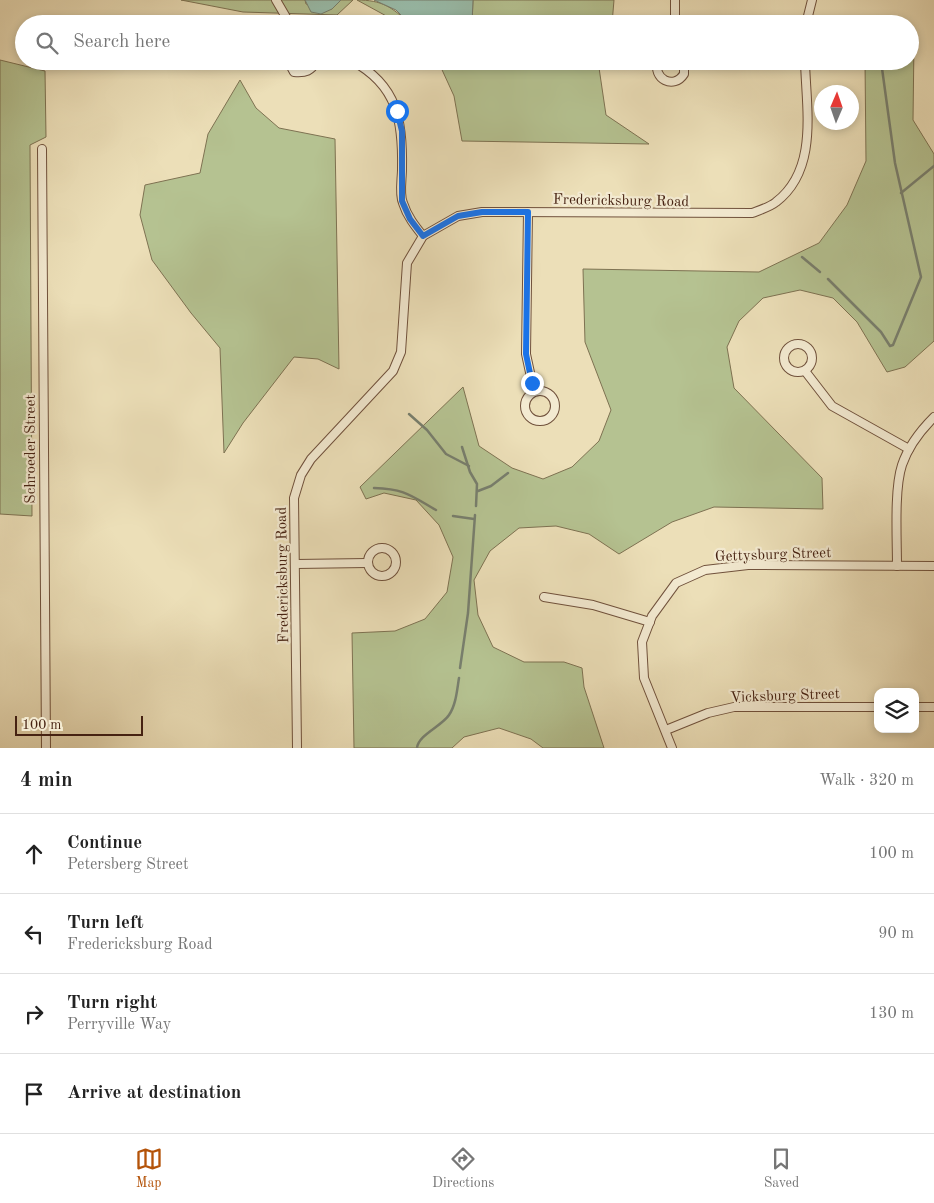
<!DOCTYPE html>
<meta charset="utf-8">
<style>
:root{--surface:#fff;--page:#f6f6f6;--text:#222;--muted:#767676;--line:#e0e0e0;--accent:#b45309}
body{margin:0;font-family:"Old Standard TT",serif;background:var(--page);color:var(--text)}
.controls{position:absolute;right:15px;bottom:15px;display:grid;overflow:hidden;border-radius:10px;box-shadow:0 2px 8px #0003}
.controls button{width:45px;height:45px;display:grid;place-items:center;padding:0;border:0;border-bottom:1px solid var(--line);background:var(--surface);color:var(--text);font:25px sans-serif}
.compass{position:absolute;left:814px;top:85px;width:45px;height:45px;border-radius:50%;background:var(--surface);box-shadow:0 2px 8px #0003;rotate:2deg}
.scale{position:absolute;left:15px;bottom:12px;width:128px;box-sizing:border-box;padding-left:5px;border:2px solid #462212;border-top:0;font-size:14px;line-height:18px;white-space:nowrap;color:#462212;-webkit-text-stroke:4px #f3ead1;paint-order:stroke}
.stop{position:absolute;width:15px;height:15px;margin:-11px;border:4px solid #1a73e8;border-radius:50%;background:#fff}
.stop.end{background:#1a73e8;border-color:#fff;box-shadow:0 1px 5px #0008}
.list{margin:0;padding:0;list-style:none}
h2{display:flex;justify-content:space-between;align-items:center;height:65px;margin:0;padding:0 20px;font-size:21px}
h2 small{font-size:16px;font-weight:400;color:var(--muted)}
.list li{display:grid;grid-template-columns:32px 1fr auto;gap:15px;align-items:center;box-sizing:border-box;height:80px;padding:0 20px;border-top:1px solid var(--line)}
.list b{display:block;font-size:19px;white-space:nowrap}
.list p{margin:0;font-size:16px;white-space:nowrap;color:var(--muted)}
.list em{font-size:16px;font-style:normal;color:var(--muted)}
.icon{flex:none;width:28px;height:28px;fill:none;stroke:currentColor;stroke-width:2;stroke-linecap:round;stroke-linejoin:round}
.map{position:relative;flex:none;width:934px;height:748px;overflow:hidden}
.search{position:absolute;background:var(--surface);box-shadow:0 2px 8px #0003;left:15px;right:15px;top:15px;height:55px;display:flex;align-items:center;gap:12px;box-sizing:border-box;padding:0 18px;border-radius:28px;color:var(--muted);font-size:19px}
.sheet{height:385px;background:var(--surface)}
nav{display:flex;justify-content:space-around;align-items:center;box-sizing:border-box;height:70px;border-top:1px solid var(--line);background:var(--surface);font-size:14px;color:var(--muted)}
nav a{display:grid;justify-items:center;gap:2px}
nav .on{color:var(--accent)}
.map>svg:first-child{display:block}
.green{fill:#b5c291;stroke:#7e7252}
.water{fill:#99bdab;stroke:#787f6e}
.lines{fill:none;stroke-linecap:round;stroke-linejoin:round}
.stream{stroke:#787f6e;stroke-width:2.5}
.street-casing{stroke:#70513c;stroke-width:10}
.street{stroke:#f3ead1;stroke-width:8}
.route{stroke:#1a73e8;stroke-width:6}
.labels{text-anchor:middle;stroke-width:4.5;stroke-linejoin:round;paint-order:stroke}
.street-label{font-size:15px;fill:#462212;stroke:#f3ead1}
</style>
<div class="map">
<svg width="934" height="748" viewBox="0 0 934 748">
<rect width="100%" height="100%" fill="#ecdfb8"/>
<filter id="stains"><feTurbulence type="fractalNoise" baseFrequency=".004" numOctaves="4"/><feColorMatrix values="0 0 0 0 .2 0 0 0 0 .09 0 0 0 0 .02 0 0 0 .5 -.17"/></filter>
<radialGradient id="worn" r=".72"><stop offset=".6" stop-color="#630" stop-opacity="0"/><stop offset="1" stop-color="#630" stop-opacity=".3"/></radialGradient>
<g class="green">
<path d="M181,0h124l1,4 26,5 9,-9h12l-16,15 -94,-3z"/>
<path d="M357,0c25,0 35,7 53,24h-9z"/>
<path d="M473,0h141l-2,24h-140z"/>
<path d="M910,33l4,9 -1,78 21,34v187l-29,26 -18,5 -30,-50 -24,-24 -33,-8 -37,8 -24,23 -12,26 7,41 88,90 1,31 -109,-2 -42,15 -53,32 -30,-20 -33,-8 -37,2 -29,23 -16,29 4,35 15,32 31,15h40l18,6 2,19 20,61h-61l-12,-9 -32,-11 -35,9 -12,11h-98l-2,-115 43,-2 30,-12 22,-27 6,-35 -14,-32 -23,-25 -32,-7 -18,6 -6,-12 103,-100 16,59 33,22 31,11 29,-12 27,-26 12,-31 -26,-68 -2,-73 176,3 60,-29 28,-38 19,-44 -1,-100h45z"/>
<path d="M0,60l45,11 1,66 -16,8 2,371 -32,-2z"/>
<path d="M438,61h160l8,54 43,29 -187,-3 -8,-45z"/>
<path d="M240,80l16,28 23,20 56,11 4,230 -21,-10 -24,-2 -51,66 -19,30 -4,-105 -29,-35 -39,-53 -12,-45 5,-30 55,-12 8,-39z"/>
</g>
<g class="water">
<path d="M305,0h36l-9,9 -11,5 -10,-2z"/>
<path d="M374,0h99l-1,24h-62l-14,-14z"/>
</g>
<g class="lines">
<g class="stream">
<path d="M901,193l33,-27"/>
<path d="M802,257l18,15"/>
<path d="M828,279l53,53 9,14 3,-1 28,-68 -26,-114 -14,-102"/>
<path d="M409,414l18,16 19,24 23,12"/>
<path d="M462,447l8,25 7,12 -1,22"/>
<path d="M374,488c31,1 36,7 62,22"/>
<path d="M478,491l13,-5 17,-13"/>
<path d="M453,516l21,3"/>
<path d="M460,668l8,-55 7,-98"/>
<path d="M417,748c1,-13 25,-22 32,-33 7,-10 8,-25 10,-37"/>
</g>
<defs>
<g id="street">
<path d="M276,0l14,24"/>
<path d="M675,24v-24"/>
<path d="M806,24l6,-24"/>
<path d="M288,61l6,11c12,1 17,-1 23,-11"/>
<path d="M352,61c46,24 51,61 50,108 0,10 -3,25 1,34 4,13 12,23 20,33"/>
<path d="M658,61c-6,18 16,29 26,13v-13"/>
<path d="M42,149l4,599"/>
<path d="M528,212l-2,142 8,37"/>
<circle cx="798" cy="358" r="14"/>
<path d="M805,371l27,35 77,43"/>
<circle cx="540" cy="406" r="15"/>
<circle cx="382" cy="562" r="14"/>
<path d="M296,564l71,-1"/>
<path d="M897,566c0,-27 -3,-77 5,-101 6,-18 18,-34 32,-48"/>
<path d="M544,597l49,8 57,17"/>
<path d="M915,707h19"/>
<path d="M666,730l42,-17 26,-6h144"/>
<path d="M297,748l-3,-250 7,-23 10,-16 82,-88 8,-19 6,-89 16,-27 35,-20 24,-4 270,1c8,-3 18,-6 24,-11 43,-33 30,-94 29,-141"/>
<path d="M672,748l-28,-70 -2,-36 10,-26 24,-33 29,-13 43,-5 186,1"/>
</g>
</defs>
<use href="#street" class="street-casing"/>
<use href="#street" class="street"/>
</g>
<g class="lines">
<path class="route" d="M397,111l5,20v70l8,18 13,17 35,-20 24,-4h46l-2,142 6,29"/>
</g>
<g class="labels">
<g class="street-label">
<text transform="translate(621 200) rotate(1)" y="5">Fredericksburg Road</text>
<text transform="translate(30 449) rotate(-90)" y="5">Schroeder Street</text>
<text transform="translate(773 554) rotate(-2)" y="5">Gettysburg Street</text>
<text transform="translate(282 575) rotate(-91)" y="5">Fredericksburg Road</text>
<text transform="translate(785 695) rotate(-2)" y="5">Vicksburg Street</text>
</g>
</g>
<rect width="100%" height="100%" filter="url(#stains)"/>
<rect width="100%" height="100%" fill="url(#worn)"/>
</svg>
<div class="controls">
<button><svg class="icon" aria-label="layers" viewBox="0 0 24 24"><path d="M12 4l9 5-9 5-9-5zM3 14l9 5 9-5"/></svg></button>
</div>
<svg class="compass" viewBox="-18 -18 36 36"><path d="M0-13l5 13h-10z" fill="#e53935"/><path d="M0 13l5-13h-10z" fill="#767676"/></svg>
<div class="scale">100 m</div>
<div class="stop" style="left:397px;top:111px"></div>
<div class="stop end" style="left:532px;top:383px"></div>
<div class="search"><svg class="icon" aria-label="search" viewBox="0 0 24 24"><circle cx="10" cy="10" r="6"/><path d="M15 15l6 6"/></svg>Search here</div>
</div>
<section class="sheet">
<h2>4 min<small>Walk · 320 m</small></h2>
<ul class="list">
<li><svg class="icon" aria-label="ahead" viewBox="0 0 24 24"><path d="M12 20V5M6 11l6-6 6 6"/></svg><div><b>Continue</b><p>Petersberg Street</p></div><em>100 m</em></li>
<li><svg class="icon" aria-label="left" viewBox="0 0 24 24"><path d="M17 20v-9H6M10 6l-5 5 5 5"/></svg><div><b>Turn left</b><p>Fredericksburg Road</p></div><em>90 m</em></li>
<li><svg class="icon" aria-label="right" viewBox="0 0 24 24"><path d="M7 20v-9h11M14 6l5 5-5 5"/></svg><div><b>Turn right</b><p>Perryville Way</p></div><em>130 m</em></li>
<li><svg class="icon" aria-label="arrive" viewBox="0 0 24 24"><path d="M6 21V4h12l-3 4 3 4H6"/></svg><div><b>Arrive at destination</b></div></li>
</ul>
</section>
<nav>
<a class="on"><svg class="icon" aria-label="map" viewBox="0 0 24 24"><path d="M3 6l6-2 6 2 6-2v14l-6 2-6-2-6 2zM9 4v14M15 6v14"/></svg>Map</a>
<a><svg class="icon" aria-label="directions" viewBox="0 0 24 24"><path d="M12 3l9 9-9 9-9-9zM9 14v-3h6M13 9l2 2-2 2"/></svg>Directions</a>
<a><svg class="icon" aria-label="saved" viewBox="0 0 24 24"><path d="M7 4h10v16l-5-4-5 4z"/></svg>Saved</a>
</nav>
